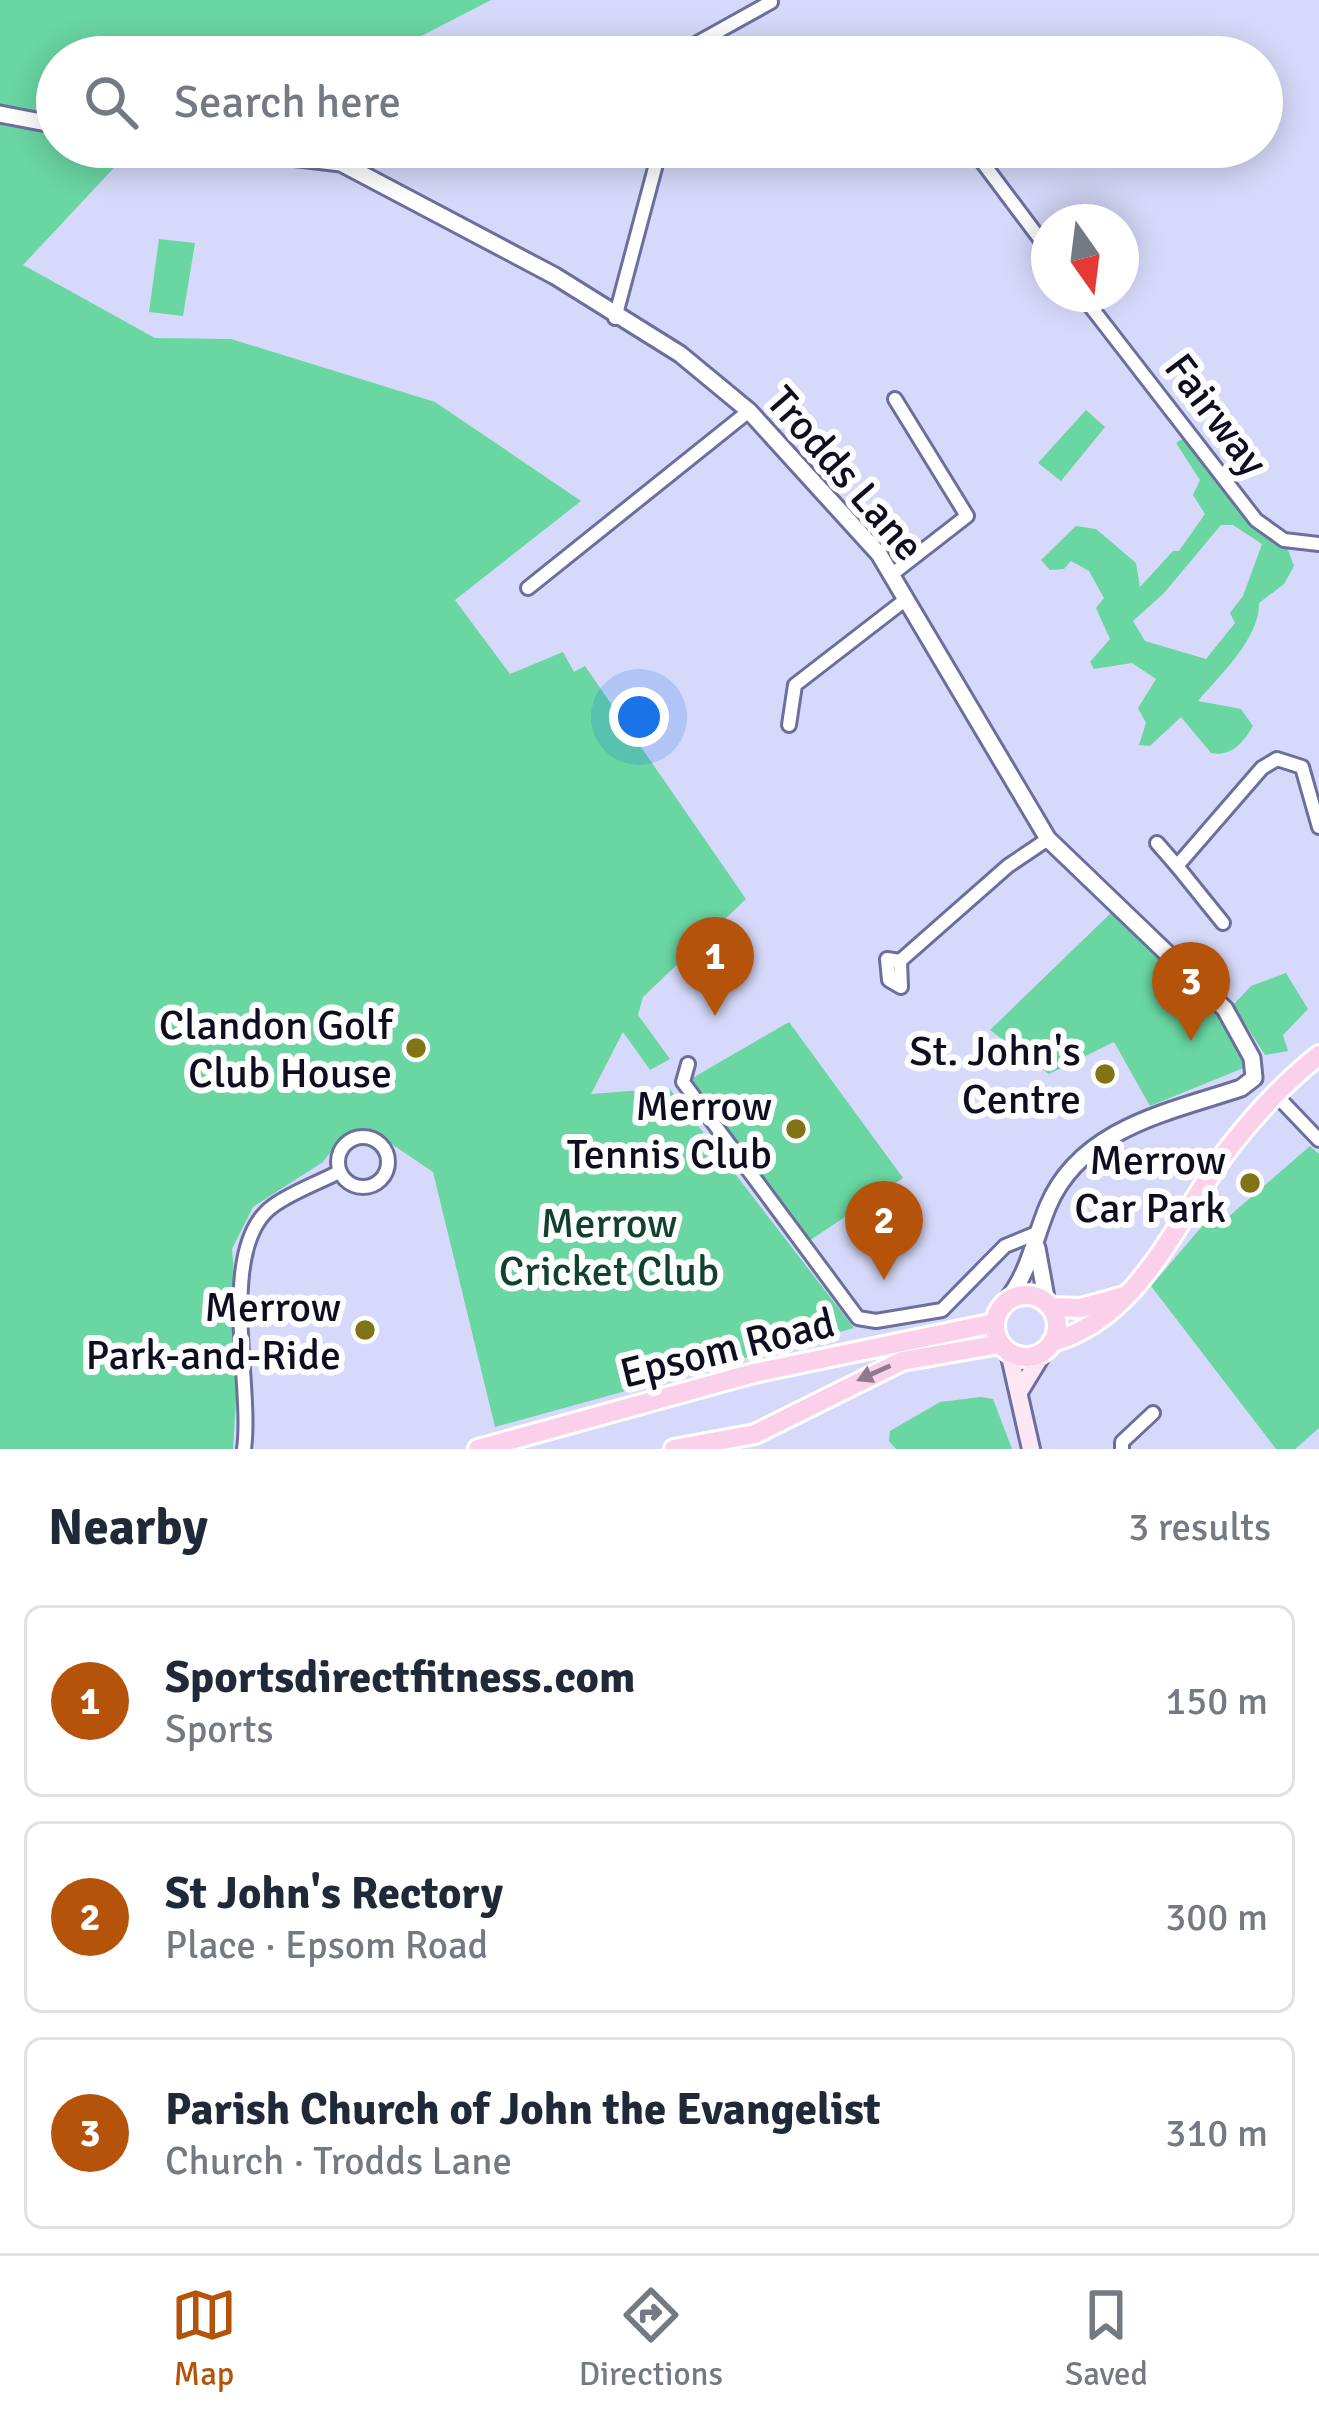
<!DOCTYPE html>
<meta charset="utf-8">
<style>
:root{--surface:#fff;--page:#f6f6f7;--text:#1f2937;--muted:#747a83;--line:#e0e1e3;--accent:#b45309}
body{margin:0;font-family:Signika,sans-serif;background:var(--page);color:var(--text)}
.compass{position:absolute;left:1031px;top:204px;width:108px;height:108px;border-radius:50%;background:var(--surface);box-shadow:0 6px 30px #0003;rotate:166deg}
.you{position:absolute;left:639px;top:717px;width:42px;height:42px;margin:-30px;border:9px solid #fff;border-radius:50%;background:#1a73e8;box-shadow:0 0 0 18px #1a73e833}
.badge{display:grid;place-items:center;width:78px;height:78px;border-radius:50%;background:var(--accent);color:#fff;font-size:39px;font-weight:700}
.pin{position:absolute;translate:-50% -99px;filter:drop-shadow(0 3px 6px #0008)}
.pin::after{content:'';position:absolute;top:63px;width:42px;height:36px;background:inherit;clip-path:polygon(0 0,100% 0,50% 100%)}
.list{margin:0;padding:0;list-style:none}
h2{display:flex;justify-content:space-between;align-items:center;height:156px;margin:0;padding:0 48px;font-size:51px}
h2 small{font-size:39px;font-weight:400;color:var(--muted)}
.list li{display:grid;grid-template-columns:78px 1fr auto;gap:36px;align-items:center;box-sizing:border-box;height:192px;margin:0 24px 24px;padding:0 24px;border:3px solid var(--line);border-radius:18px}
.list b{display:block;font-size:45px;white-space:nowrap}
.list p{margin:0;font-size:39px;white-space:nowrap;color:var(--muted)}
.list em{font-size:39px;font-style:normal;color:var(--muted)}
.icon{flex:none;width:66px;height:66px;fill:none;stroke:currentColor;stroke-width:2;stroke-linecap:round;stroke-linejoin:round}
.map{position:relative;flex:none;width:1319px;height:1449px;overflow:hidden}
.search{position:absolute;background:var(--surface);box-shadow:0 6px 30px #0003;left:36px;right:36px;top:36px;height:132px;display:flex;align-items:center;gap:30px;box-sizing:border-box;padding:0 42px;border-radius:66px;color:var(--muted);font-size:45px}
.sheet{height:804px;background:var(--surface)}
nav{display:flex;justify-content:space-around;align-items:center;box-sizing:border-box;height:168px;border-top:3px solid var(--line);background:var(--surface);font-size:33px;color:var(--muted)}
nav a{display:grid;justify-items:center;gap:6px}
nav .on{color:var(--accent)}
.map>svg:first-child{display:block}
.green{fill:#6ad6a2;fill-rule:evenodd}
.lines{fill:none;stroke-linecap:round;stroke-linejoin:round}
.minor-casing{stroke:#6c6f9e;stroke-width:18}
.tertiary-casing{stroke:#6c6f9e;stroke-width:21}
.secondary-casing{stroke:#6c6f9e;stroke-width:22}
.primary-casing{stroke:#fff;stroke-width:24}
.minor{stroke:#fff;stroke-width:12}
.tertiary{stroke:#fff;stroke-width:15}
.secondary{stroke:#fde7f5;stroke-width:16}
.primary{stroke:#fbd0eb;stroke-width:18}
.oneway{fill:#907990}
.poi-dot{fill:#817417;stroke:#fdfdfd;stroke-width:4.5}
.labels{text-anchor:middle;stroke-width:12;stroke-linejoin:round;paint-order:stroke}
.street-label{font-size:42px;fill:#0e0e20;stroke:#fdfdfd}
.poi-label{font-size:42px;fill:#0e0e20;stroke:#fdfdfd;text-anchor:end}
.park-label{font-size:42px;fill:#11422d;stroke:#fdfdfd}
</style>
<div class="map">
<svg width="1319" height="1449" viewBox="0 0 1319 1449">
<rect width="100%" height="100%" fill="#d6d9f9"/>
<g class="green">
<path d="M0,0h491l-89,46 -7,11h-338v90h66l2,9 -102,109 132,73 76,1 204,63 146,99 -126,99 55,74 53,-22 11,20 11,-6 161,233 -103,98 -5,18 32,44 -20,11 -27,-38 -32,62 78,-6 185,240 -359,99 -62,-255 -65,-44 -27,10 -18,24 -70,45 -21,42 8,85 -7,115h-233z"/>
<path d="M159,239l36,4 -12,73 -34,-4z"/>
<path d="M1086,410l19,17 -44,54 -23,-18z"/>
<path d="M1185,437l85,100 17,10 7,19 -10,18 -25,19c1,35 -39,72 -61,98l43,8 12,17c-10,17 -22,31 -42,27l-30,-36 -31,29 -11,-1 7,-22 -8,-15 18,-29 -24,-16 -38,6 -4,-7 20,-23 -14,-31 8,-10 -15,-27 -18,-10 -7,8 -14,1 -9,-10 35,-34 20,3 40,34 4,24 33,-36h6l26,-37 -12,-19 7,-15 -24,-37zM1221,525h12l29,19 -19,52 -13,17 5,10 -29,36 -61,-18 -12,-20 31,-28z"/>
<path d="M1112,912l109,100 25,55 -96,39 -36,-64 -65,32 -59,-44z"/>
<path d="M1286,973l22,36 -25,26 5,16 -23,4 -32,-50 18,-19z"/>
<path d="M789,1022l114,156 -97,65 -117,-163z"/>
<path d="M1310,1146l9,8v274l-24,21h-19l-125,-163 59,-69 9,8z"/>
<path d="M981,1397l12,2 19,50h-116l-7,-8 1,-10 50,-29z"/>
</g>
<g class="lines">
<defs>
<g id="minor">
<path d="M672,57l99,-55"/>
<path d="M971,147l78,104"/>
<path d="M1081,294l175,226 28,20 35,4"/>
<path d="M615,318l40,-150 -2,-21"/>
<path d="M891,575l76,-59 -72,-117"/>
<path d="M528,588l221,-177"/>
<path d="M789,725l6,-40 110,-85"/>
<path d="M1157,843l20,23"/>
<path d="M1223,923l-46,-57 85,-98 15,-9 25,8 17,60"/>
<path d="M900,961l-13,-2 2,21 12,7 -1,-26 108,-95 40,-27"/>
<path d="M688,1064l-5,18 175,236 18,3 66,-11 63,-64 34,-14"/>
<path d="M1274,1093l45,47"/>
<circle cx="363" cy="1162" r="25"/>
<path d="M244,1449c9,-64 -28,-202 29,-243 19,-14 45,-23 66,-34"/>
<path d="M1122,1449v-7l31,-29"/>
</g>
<g id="tertiary">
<path d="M0,114l57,11"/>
<path d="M205,147l136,16 214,113 125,78 69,57 130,143 169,285 177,170 27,49 2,20 -13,10c-72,24 -160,40 -193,118 -14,33 -18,65 -41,94"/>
<path d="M1037,1248l10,55"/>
</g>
<g id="secondary">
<path d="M1009,1352l22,97"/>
<path d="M1019,1392l25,-41"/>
</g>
<g id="primary">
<circle cx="1026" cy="1326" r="31"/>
<path d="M1051,1307l30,1 43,-12"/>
<path d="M1052,1342c89,-24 126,-126 177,-194 27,-35 55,-65 90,-93"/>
<path d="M478,1449l276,-76 240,-50"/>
<path d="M674,1449l81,-15 147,-73 98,-17"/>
</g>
</defs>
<use href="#minor" class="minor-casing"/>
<use href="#tertiary" class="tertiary-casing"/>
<use href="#secondary" class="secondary-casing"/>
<use href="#primary" class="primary-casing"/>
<use href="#minor" class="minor"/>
<use href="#tertiary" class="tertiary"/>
<use href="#secondary" class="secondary"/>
<use href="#primary" class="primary"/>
</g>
<defs><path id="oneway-solid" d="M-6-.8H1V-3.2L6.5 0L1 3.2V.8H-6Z" transform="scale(3)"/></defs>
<use class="oneway" href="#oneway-solid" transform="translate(874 1373) rotate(156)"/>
<g class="poi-dot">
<circle cx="416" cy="1048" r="12"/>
<circle cx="1105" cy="1074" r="12"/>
<circle cx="796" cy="1129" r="12"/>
<circle cx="1250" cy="1183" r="12"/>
<circle cx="365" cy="1330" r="12"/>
</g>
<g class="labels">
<g class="street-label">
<text transform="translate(1217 414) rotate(53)" y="15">Fairway</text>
<text transform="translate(846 473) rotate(49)" y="15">Trodds Lane</text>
<text transform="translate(727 1347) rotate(-14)" y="15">Epsom Road</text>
</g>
<g class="poi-label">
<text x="392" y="1039">Clandon Golf<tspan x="392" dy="48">Club House</tspan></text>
<text x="1081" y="1065">St. John's<tspan x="1081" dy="48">Centre</tspan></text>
<text x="772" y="1120">Merrow<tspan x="772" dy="48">Tennis Club</tspan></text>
<text x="1226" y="1174">Merrow<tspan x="1226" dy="48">Car Park</tspan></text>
<text x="341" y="1321">Merrow<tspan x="341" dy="48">Park-and-Ride</tspan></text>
</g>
<g class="park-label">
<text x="609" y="1237">Merrow<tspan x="609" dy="48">Cricket Club</tspan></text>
</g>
</g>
</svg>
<svg class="compass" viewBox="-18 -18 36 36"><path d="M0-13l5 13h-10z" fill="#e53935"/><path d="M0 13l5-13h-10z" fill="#747a83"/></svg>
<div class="you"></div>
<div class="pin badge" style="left:715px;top:1016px">1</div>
<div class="pin badge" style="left:884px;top:1280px">2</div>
<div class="pin badge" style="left:1191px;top:1041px">3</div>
<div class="search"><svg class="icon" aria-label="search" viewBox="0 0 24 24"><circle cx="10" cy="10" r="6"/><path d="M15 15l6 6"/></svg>Search here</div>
</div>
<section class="sheet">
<h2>Nearby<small>3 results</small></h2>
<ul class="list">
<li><span class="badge">1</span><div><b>Sportsdirectfitness.com</b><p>Sports</p></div><em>150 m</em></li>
<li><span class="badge">2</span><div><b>St John's Rectory</b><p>Place · Epsom Road</p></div><em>300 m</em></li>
<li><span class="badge">3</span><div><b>Parish Church of John the Evangelist</b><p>Church · Trodds Lane</p></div><em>310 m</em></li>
</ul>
</section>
<nav>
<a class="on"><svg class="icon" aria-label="map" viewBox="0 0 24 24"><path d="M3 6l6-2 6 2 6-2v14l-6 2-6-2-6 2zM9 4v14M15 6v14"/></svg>Map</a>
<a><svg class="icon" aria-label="directions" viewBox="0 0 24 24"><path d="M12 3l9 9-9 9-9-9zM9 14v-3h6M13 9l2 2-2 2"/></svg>Directions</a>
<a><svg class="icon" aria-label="saved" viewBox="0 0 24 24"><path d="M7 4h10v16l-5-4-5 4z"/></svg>Saved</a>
</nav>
